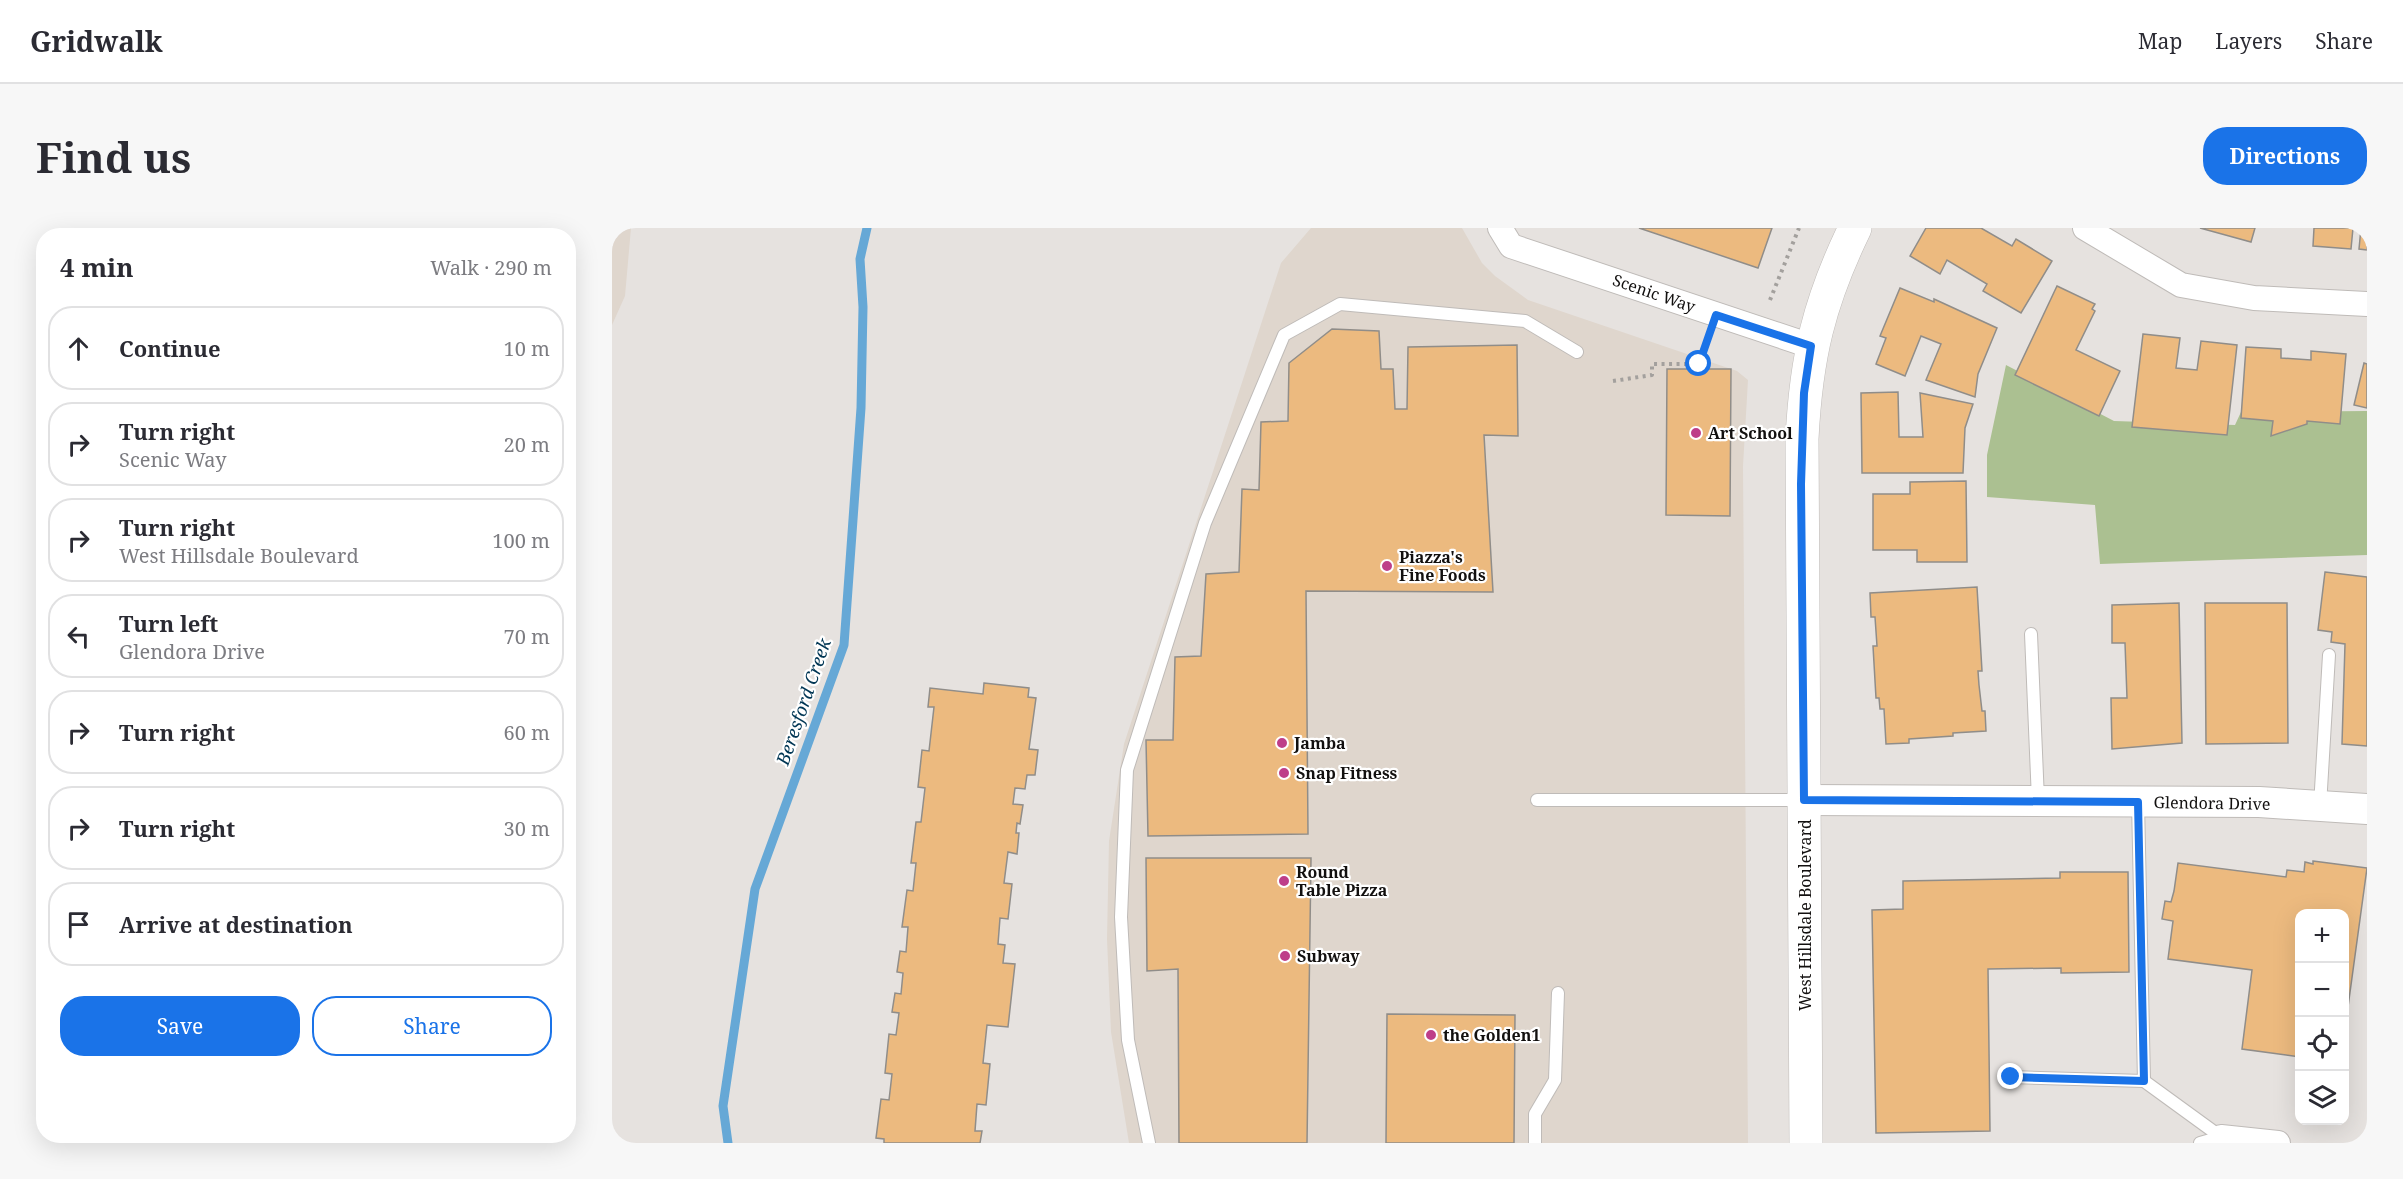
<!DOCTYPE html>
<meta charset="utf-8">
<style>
:root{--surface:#fff;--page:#f7f7f7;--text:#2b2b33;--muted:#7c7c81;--line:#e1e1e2;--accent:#1a73e8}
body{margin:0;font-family:"Noto Serif",serif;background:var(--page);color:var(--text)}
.controls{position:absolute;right:18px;bottom:18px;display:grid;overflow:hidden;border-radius:12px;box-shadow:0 6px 24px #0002}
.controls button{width:54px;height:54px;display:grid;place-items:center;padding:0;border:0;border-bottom:2px solid var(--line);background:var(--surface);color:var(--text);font:30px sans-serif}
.stop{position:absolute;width:18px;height:18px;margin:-14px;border:4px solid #1a73e8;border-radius:50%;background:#fff}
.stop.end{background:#1a73e8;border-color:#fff;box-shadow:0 2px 6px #0008}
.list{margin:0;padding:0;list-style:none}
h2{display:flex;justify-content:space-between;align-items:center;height:78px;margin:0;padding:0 24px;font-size:26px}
h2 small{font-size:20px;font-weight:400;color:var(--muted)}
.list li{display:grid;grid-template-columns:39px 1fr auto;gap:18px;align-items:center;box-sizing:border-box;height:84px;margin:0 12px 12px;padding:0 12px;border:2px solid var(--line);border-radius:24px}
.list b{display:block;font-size:22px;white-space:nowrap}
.list p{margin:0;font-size:20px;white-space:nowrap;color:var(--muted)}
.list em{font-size:20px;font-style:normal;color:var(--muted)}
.actions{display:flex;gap:12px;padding:18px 24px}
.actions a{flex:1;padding:14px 0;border:2px solid var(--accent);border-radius:24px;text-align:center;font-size:21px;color:var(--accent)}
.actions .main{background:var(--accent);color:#fff}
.icon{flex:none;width:33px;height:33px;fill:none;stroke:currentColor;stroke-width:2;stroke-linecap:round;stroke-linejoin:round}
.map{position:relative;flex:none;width:1755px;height:915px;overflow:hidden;border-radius:24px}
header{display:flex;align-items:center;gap:36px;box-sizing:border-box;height:84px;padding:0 30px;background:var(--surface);border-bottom:2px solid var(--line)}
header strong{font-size:28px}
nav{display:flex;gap:33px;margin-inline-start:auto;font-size:21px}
.intro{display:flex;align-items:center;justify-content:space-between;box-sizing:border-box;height:144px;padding:0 36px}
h1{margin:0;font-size:42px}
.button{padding:15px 27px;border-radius:24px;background:var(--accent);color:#fff;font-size:21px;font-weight:700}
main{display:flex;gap:36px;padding:0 36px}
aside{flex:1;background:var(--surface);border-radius:24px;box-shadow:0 6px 24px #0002}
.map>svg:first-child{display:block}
.built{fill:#dfd6cd}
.green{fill:#abc091}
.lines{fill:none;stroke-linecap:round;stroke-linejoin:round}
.stream{stroke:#66a8d6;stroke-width:9}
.building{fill:#ecba7f;stroke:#908d89;stroke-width:1.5}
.service-casing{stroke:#bfbbb8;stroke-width:14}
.minor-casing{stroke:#bfbbb8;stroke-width:26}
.tertiary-casing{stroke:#bfbbb8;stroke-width:32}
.secondary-casing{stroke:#bfbbb8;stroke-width:34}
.path{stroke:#a3a09d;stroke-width:4;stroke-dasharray:3 4.5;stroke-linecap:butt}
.service{stroke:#fff;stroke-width:12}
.minor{stroke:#fff;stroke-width:24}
.tertiary{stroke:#fff;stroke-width:30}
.secondary{stroke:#fff;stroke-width:33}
.route{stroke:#1a73e8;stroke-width:8}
.poi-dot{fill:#be3e89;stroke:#fff;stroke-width:2}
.labels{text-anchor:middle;stroke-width:4.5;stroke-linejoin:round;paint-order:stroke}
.street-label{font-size:16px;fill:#12100f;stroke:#fff}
.poi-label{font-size:16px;font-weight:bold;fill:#12100f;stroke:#fff;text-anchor:start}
.water-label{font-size:18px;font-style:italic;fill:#003654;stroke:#fff}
</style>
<header>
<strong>Gridwalk</strong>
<nav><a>Map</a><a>Layers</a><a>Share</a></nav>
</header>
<div class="intro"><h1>Find us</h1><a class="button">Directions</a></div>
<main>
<aside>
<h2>4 min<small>Walk · 290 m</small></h2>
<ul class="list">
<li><svg class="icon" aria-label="ahead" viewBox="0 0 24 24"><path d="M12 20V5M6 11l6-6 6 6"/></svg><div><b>Continue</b></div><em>10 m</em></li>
<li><svg class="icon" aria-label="right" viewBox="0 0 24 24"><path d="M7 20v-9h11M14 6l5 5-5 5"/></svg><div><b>Turn right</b><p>Scenic Way</p></div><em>20 m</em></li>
<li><svg class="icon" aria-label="right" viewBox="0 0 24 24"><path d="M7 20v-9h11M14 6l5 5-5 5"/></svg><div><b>Turn right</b><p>West Hillsdale Boulevard</p></div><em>100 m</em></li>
<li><svg class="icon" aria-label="left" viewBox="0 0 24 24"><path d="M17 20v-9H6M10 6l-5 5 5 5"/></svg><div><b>Turn left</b><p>Glendora Drive</p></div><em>70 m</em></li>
<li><svg class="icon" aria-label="right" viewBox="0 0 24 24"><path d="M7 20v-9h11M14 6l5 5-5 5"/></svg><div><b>Turn right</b></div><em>60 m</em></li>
<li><svg class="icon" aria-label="right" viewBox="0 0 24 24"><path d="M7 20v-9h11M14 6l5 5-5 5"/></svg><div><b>Turn right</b></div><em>30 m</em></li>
<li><svg class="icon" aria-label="arrive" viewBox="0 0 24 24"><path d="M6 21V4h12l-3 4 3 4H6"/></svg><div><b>Arrive at destination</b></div></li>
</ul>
<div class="actions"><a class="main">Save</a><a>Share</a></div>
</aside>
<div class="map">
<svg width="1755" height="915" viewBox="0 0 1755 915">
<rect width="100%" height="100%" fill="#e6e2df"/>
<g class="built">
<path d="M0,0h19l-6,68 -13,29z"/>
<path d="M699,0h151l20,35 13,13 33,24 209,71 11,9 -5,86 5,677h-619l-18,-111 -4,-93 2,-98 15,-97 157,-481z"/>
</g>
<path class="green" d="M1394,137l108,56 121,4 6,-13 126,-1v144l-267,9 -5,-59 -108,-8v-42z"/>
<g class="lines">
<path class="stream" d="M116,915l-5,-37 32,-217 89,-244 17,-237 2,-101 -3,-48 7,-31"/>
</g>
<g class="building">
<path d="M1027,0h133l-14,40z"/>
<path d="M1314,0h55l31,18 4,-7 36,22 -31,52 -38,-22 4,-7 -40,-24 -7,14 -30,-18z"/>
<path d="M1588,0h55l-4,14z"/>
<path d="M1702,0h39l-2,21 -38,-3z"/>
<path d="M1749,0h6v22l-8,-1z"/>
<path d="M1445,58l38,18 -3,5 3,2 -19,39 44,21 -21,45 -84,-41z"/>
<path d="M1288,60l34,14v-3l63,29 -19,46 -3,23 -49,-17 15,-36 -20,-8 -16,40 -29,-12 10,-26 -6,-2z"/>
<path d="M720,101l47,2 2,38h12l2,40h12l1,-62 109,-2 1,91 -34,-1 9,157 -187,-1 2,243 -160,2 -2,-96h27l2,-83 26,-1 5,-82 33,-2 3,-83 17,1 2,-68 27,-1 1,-58z"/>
<path d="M1531,106l37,4 -4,30 21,2 4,-29 36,4 -10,90 -95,-8z"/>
<path d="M1634,119l35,2v9l30,2v-9l35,3 -6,70 -33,-3v3l-36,12 2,-15 -32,-3z"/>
<path d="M1752,135l3,1v44l-13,-3z"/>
<path d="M1055,141h64l-1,147 -64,-1z"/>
<path d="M1286,164l1,45h24l-3,-44 53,11 -8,24 -2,45h-101l-1,-80z"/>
<path d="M1354,253l1,81h-50v-12h-44v-56h37v-12z"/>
<path d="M1713,344l42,5v169l-25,-2 3,-100 -14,-2 1,-10 -14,-2z"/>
<path d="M1365,359l5,84h-4l1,14 3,26h3l1,20 -33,2v3l-44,3v4l-23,1 -2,-35h-4l-1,-11h-3l-3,-52h4l-2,-29h-4l-1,-24z"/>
<path d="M1567,375l3,140 -70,6 -1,-51h16l-2,-55h-13v-38z"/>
<path d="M1593,375h82l1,140 -82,1z"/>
<path d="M372,455l45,5 -1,9 8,1 -7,51 9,1 -3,25h-8l-2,14 -10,-1 -2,16 10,1 -3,19 -3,-1 -1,10h3l-2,21 -9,-2 -4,31 8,1 -4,35 -8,-1 -2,26 7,1 -2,18 12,1 -7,63 -21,-2 -4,38 7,1 -4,41 -9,-1 -2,27h7l-2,12h-96v-4l-8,-1 5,-39 8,1 3,-26 -7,-1 4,-39 7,1 3,-22 -7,-1 3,-19 6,1 2,-21 -6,-1 3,-21 6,1 2,-25h-6l5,-37 6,1 3,-28h-5l5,-41h5l4,-34 -7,-1 4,-37 7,1 5,-44h-6l2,-19 53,6z"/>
<path d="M534,630h165l-4,285h-128l-1,-174 -31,2z"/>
<path d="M1701,633l54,7 -23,168v-122h-44v143l-58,-8 10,-79 -84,-11 5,-38 -11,-2 3,-18 6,1 3,-11 4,-28 108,14 1,-7 17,2 1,-10 8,2z"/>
<path d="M1448,644h68l1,100 -68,1v-5l-73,1 2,162 -114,2 -4,-223 31,-1v-28l157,-3z"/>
<path d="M775,786l128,1 -1,128h-128z"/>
</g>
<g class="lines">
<defs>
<g id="service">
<path d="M1419,406l7,166"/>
<path d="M925,572h266"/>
<path d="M1708,578l9,-151"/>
<path d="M1399,849l133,4 -6,-279"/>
<path d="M1532,853l77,56"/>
<path d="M537,915l-21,-103 -7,-123 6,-147 78,-247 79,-188 56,-31 185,17 52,31"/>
<path d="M923,915v-29l20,-34 3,-87"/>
<path d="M1588,915l21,-6"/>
</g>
<g id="minor">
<path d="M888,0l11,18 300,100"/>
<path d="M1473,0l96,57 73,13 113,6"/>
<path d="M1609,909l57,6"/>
</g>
<path id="tertiary" d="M1192,572l455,2 108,7"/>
<path id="secondary" d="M1194,915l-4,-704c4,-82 17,-137 53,-211"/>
</defs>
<use href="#service" class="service-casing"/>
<use href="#minor" class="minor-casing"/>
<use href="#tertiary" class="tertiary-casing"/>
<use href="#secondary" class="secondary-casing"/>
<g class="path">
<path d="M1158,72l29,-72"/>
<path d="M1001,153l39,-6v-11h47l9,-26"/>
</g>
<use href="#service" class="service"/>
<use href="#minor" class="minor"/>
<use href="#tertiary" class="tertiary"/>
<use href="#secondary" class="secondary"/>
</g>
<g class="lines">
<path class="route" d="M1087,136l17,-49 95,31 -7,47 -3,91 3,316 334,2 6,279 -133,-4"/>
</g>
<g class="poi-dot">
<circle cx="1084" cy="205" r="6"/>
<circle cx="775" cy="338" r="6"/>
<circle cx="670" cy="515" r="6"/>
<circle cx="672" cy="545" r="6"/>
<circle cx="672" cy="653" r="6"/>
<circle cx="673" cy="728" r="6"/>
<circle cx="819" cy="807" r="6"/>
</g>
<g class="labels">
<g class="street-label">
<text transform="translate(1042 65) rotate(19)" y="6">Scenic Way</text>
<text transform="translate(1600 575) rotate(1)" y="6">Glendora Drive</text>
<text transform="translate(1193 687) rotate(-90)" y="6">West Hillsdale Boulevard</text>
</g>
<g class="poi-label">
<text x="1096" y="211">Art School</text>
<text x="787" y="335">Piazza's<tspan x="787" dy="18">Fine Foods</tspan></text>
<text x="682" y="521">Jamba</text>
<text x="684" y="551">Snap Fitness</text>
<text x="684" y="650">Round<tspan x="684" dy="18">Table Pizza</tspan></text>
<text x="685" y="734">Subway</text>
<text x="831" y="813">the Golden1</text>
</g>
<g class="water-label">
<text transform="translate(192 474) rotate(-71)" y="6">Beresford Creek</text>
</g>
</g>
</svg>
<div class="controls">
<button>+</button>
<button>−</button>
<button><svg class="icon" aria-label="locate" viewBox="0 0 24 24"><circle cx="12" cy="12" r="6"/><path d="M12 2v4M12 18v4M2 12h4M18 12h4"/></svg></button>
<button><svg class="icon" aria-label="layers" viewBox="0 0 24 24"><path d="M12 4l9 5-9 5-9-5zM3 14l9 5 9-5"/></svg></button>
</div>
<div class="stop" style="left:1087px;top:136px"></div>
<div class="stop end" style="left:1399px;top:849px"></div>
</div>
</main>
